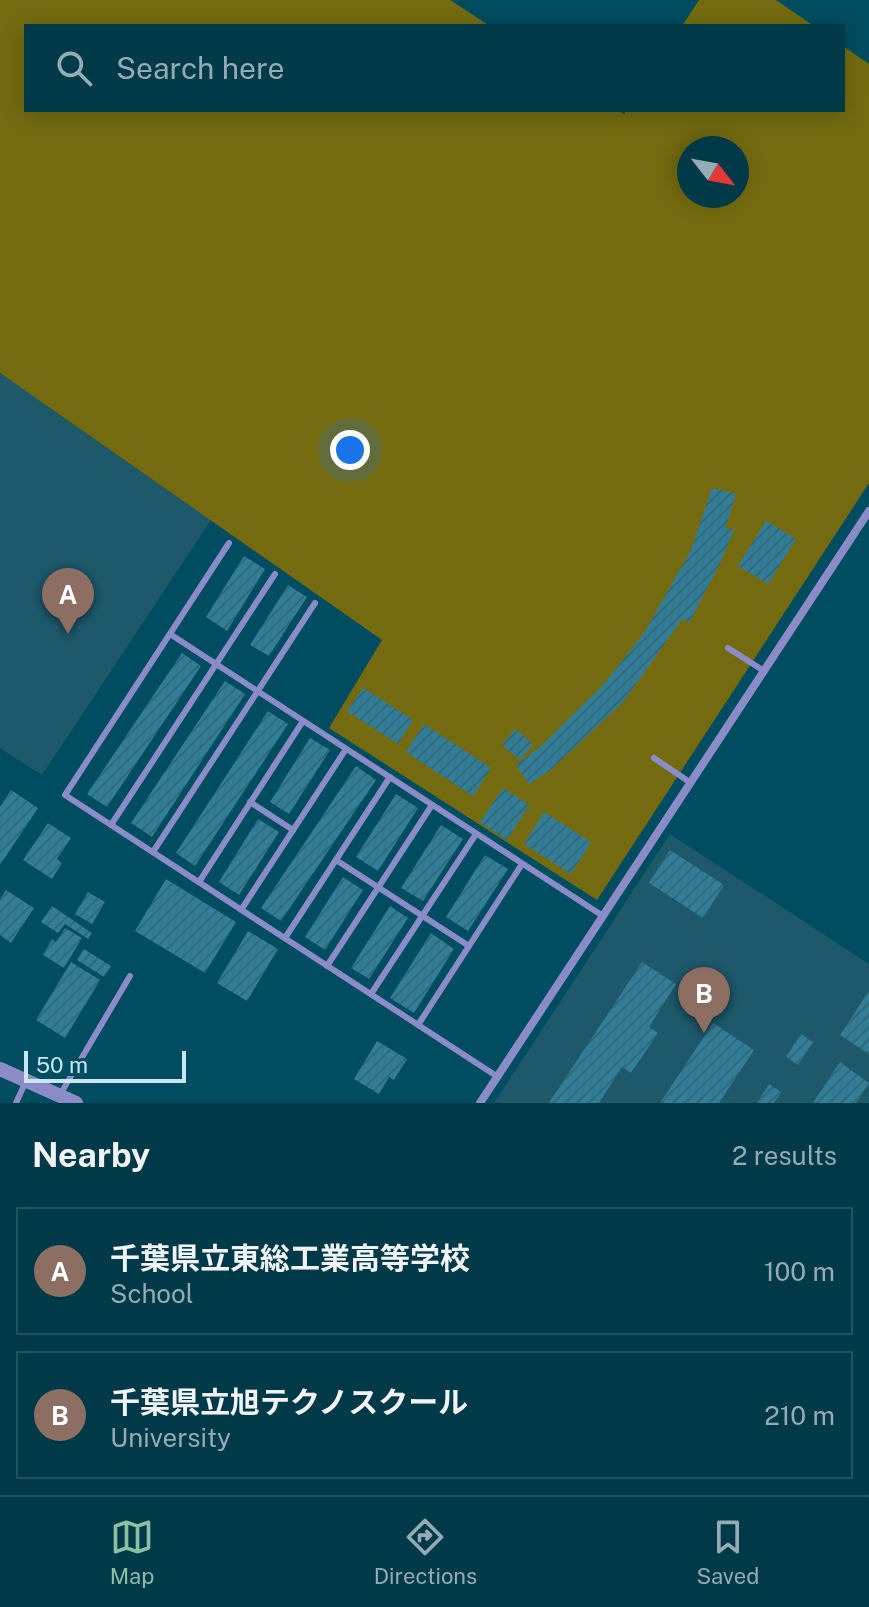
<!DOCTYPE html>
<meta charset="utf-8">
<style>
:root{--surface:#003948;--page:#0e4452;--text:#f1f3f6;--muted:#95acb4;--line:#225360;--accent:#8abfa5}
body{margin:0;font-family:"Public Sans","Noto Sans JP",sans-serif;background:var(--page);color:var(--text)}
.compass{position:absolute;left:677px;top:136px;width:72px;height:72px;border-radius:50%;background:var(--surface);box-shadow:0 4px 20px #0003;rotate:121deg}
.scale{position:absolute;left:24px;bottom:20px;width:162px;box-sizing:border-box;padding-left:8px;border:4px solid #c8e7f3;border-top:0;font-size:22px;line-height:28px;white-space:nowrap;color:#c8e7f3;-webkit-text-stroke:6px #004c60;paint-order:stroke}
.you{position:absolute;left:350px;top:450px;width:28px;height:28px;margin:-20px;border:6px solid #fff;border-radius:50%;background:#1a73e8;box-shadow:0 0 0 12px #1a73e833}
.badge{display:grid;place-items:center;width:52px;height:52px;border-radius:50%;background:var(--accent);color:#fff;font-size:26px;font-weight:700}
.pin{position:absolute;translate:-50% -66px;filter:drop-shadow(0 2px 4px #0008)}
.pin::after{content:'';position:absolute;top:42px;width:28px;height:24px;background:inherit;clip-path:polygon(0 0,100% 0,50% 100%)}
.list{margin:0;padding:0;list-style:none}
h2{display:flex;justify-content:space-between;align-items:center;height:104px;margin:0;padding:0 32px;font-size:34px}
h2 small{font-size:26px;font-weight:400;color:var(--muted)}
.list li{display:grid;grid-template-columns:52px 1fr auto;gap:24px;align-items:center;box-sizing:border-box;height:128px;margin:0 16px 16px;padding:0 16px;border:2px solid var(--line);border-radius:0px}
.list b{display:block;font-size:30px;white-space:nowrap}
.list p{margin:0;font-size:26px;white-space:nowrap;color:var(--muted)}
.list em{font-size:26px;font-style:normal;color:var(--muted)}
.icon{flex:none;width:44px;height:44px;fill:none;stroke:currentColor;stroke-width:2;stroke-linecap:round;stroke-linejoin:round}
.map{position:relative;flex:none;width:869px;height:1103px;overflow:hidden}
.search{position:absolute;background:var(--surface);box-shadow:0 4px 20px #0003;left:24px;right:24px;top:24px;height:88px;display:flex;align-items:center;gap:20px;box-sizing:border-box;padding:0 28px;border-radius:0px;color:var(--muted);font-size:30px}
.sheet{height:392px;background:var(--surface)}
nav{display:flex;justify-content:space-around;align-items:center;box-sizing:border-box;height:112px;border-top:2px solid var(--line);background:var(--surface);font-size:22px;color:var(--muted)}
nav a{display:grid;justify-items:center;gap:4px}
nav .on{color:var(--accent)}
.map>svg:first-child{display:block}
.built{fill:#1d586b}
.grass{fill:#746b10;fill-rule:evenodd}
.building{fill:url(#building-hatch)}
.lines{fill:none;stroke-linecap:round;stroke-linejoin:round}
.service{stroke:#8b8bc8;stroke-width:6}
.minor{stroke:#8b8bc8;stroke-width:8}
.tertiary{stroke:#8b8bc8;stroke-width:14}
</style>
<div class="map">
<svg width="869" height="1103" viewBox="0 0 869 1103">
<defs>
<pattern id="building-hatch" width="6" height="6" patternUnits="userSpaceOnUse" patternTransform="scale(2)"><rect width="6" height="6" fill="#317e98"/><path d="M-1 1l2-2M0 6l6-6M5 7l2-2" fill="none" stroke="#356778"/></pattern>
</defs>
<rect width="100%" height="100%" fill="#004c60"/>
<g class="built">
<path d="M0,373l211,147 -169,255 -42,-27z"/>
<path d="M670,834l199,130v139h-375z"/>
</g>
<g class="grass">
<path d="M0,0h450l40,26h-464v84h592l6,4 3,-4h216v-64l26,18v419l-272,417 -268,-172 53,-88 -382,-267zM689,148h48v48h-48z"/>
<path d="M699,0h77l38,26h-132z"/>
</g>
<g class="building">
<path d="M712,488l24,6 -11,34 9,2 -13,31 -32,62 -6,-5 -60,84 -70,66 -24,16 -13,-19 24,-18 63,-62 41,-52 47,-83z"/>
<path d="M766,521l30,18 -28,45 -30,-18z"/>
<path d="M244,556l21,13 -38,62 -21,-14z"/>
<path d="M288,585l19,12 -38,59 -19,-11z"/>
<path d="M182,653l19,13 -94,141 -20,-13z"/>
<path d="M225,681l20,13 -93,143 -21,-14z"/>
<path d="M363,688l50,32 -15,24 -51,-33z"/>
<path d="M268,711l20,13 -93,142 -19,-13z"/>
<path d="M424,724l67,44 -18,28 -67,-44z"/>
<path d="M515,729l18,15 -13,16 -18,-15z"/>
<path d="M310,738l20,12 -41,64 -19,-12z"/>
<path d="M356,766l20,14 -95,141 -20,-13z"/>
<path d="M503,788l26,17 -22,35 -27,-18z"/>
<path d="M11,790l27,18 -38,57v-58z"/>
<path d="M396,794l22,14 -40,63 -22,-14z"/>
<path d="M544,812l47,30 -20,32 -47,-30z"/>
<path d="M258,819l21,13 -40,63 -20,-13z"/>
<path d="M48,823l23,15 -14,21 5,4 -10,16 -29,-19z"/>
<path d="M441,825l22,14 -40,62 -22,-13z"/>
<path d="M670,850l54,35 -21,33 -54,-35z"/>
<path d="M485,855l23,14 -40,62 -22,-14z"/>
<path d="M343,877l20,13 -38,60 -20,-13z"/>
<path d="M166,879l70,43 -31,51 -70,-42z"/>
<path d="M6,890l28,18 -23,35 -11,-8v-36z"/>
<path d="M88,892l17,10 -13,22 -17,-10z"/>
<path d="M52,906l40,27 -4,6 -23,-15 -7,9 -17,-11z"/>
<path d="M390,906l18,12 -39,61 -18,-11z"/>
<path d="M65,928l17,10 -18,30 -21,-13 9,-16 4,3z"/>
<path d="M248,931l30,18 -31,52 -30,-18z"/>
<path d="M431,933l23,16 -40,64 -24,-15z"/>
<path d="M84,949l27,17 -7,11 -27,-17z"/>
<path d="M71,962l29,18 -35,58 -29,-18z"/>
<path d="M642,962l34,22 -27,43 9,6 -27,40 -9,-6 -23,36h-50z"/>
<path d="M869,991v63l-29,-19z"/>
<path d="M713,1023l41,27 -35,53h-59z"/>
<path d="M801,1034l12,8 -15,23 -12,-8z"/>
<path d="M377,1041l30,18 -13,21 -5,-3 -10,17 -25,-15z"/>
<path d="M840,1062l29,21 -13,20h-43z"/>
<path d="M769,1084l12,8 -7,11h-17z"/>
</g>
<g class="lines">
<g class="service">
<path d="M229,543l-164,252 433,282"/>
<path d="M170,634l433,282"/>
<path d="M728,648l36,23"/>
<path d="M654,758l37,25"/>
<path d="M250,802l43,28"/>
<path d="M111,825l164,-251"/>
<path d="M153,852l162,-249"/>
<path d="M336,860l133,86"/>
<path d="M199,882l104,-161"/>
<path d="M241,910l105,-161"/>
<path d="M285,938l105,-161"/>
<path d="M327,966l105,-161"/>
<path d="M371,994l105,-160"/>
<path d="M418,1025l104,-161"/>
<path d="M61,1093l69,-117"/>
<path d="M16,1103l10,-22"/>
</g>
<path class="minor" d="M480,1103l389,-592"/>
<path class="tertiary" d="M0,1069l76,34"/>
</g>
</svg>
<svg class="compass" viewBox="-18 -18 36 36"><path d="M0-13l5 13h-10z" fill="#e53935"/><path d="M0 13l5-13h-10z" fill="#95acb4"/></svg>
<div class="scale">50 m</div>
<div class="you"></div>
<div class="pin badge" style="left:68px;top:634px;background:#8d6e63">A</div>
<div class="pin badge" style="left:704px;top:1033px;background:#8d6e63">B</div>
<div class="search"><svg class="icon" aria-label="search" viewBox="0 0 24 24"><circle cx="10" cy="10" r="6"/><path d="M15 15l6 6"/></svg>Search here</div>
</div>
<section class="sheet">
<h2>Nearby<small>2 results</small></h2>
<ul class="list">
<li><span class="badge" style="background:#8d6e63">A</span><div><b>千葉県立東総工業高等学校</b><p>School</p></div><em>100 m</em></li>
<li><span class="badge" style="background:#8d6e63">B</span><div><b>千葉県立旭テクノスクール</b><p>University</p></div><em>210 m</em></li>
</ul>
</section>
<nav>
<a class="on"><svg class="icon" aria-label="map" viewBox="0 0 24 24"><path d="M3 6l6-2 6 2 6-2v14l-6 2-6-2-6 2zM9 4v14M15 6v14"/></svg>Map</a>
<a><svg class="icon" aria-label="directions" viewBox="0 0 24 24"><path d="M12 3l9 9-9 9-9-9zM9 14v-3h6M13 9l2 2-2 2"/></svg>Directions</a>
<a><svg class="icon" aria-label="saved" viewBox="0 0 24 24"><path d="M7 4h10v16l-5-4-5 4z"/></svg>Saved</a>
</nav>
